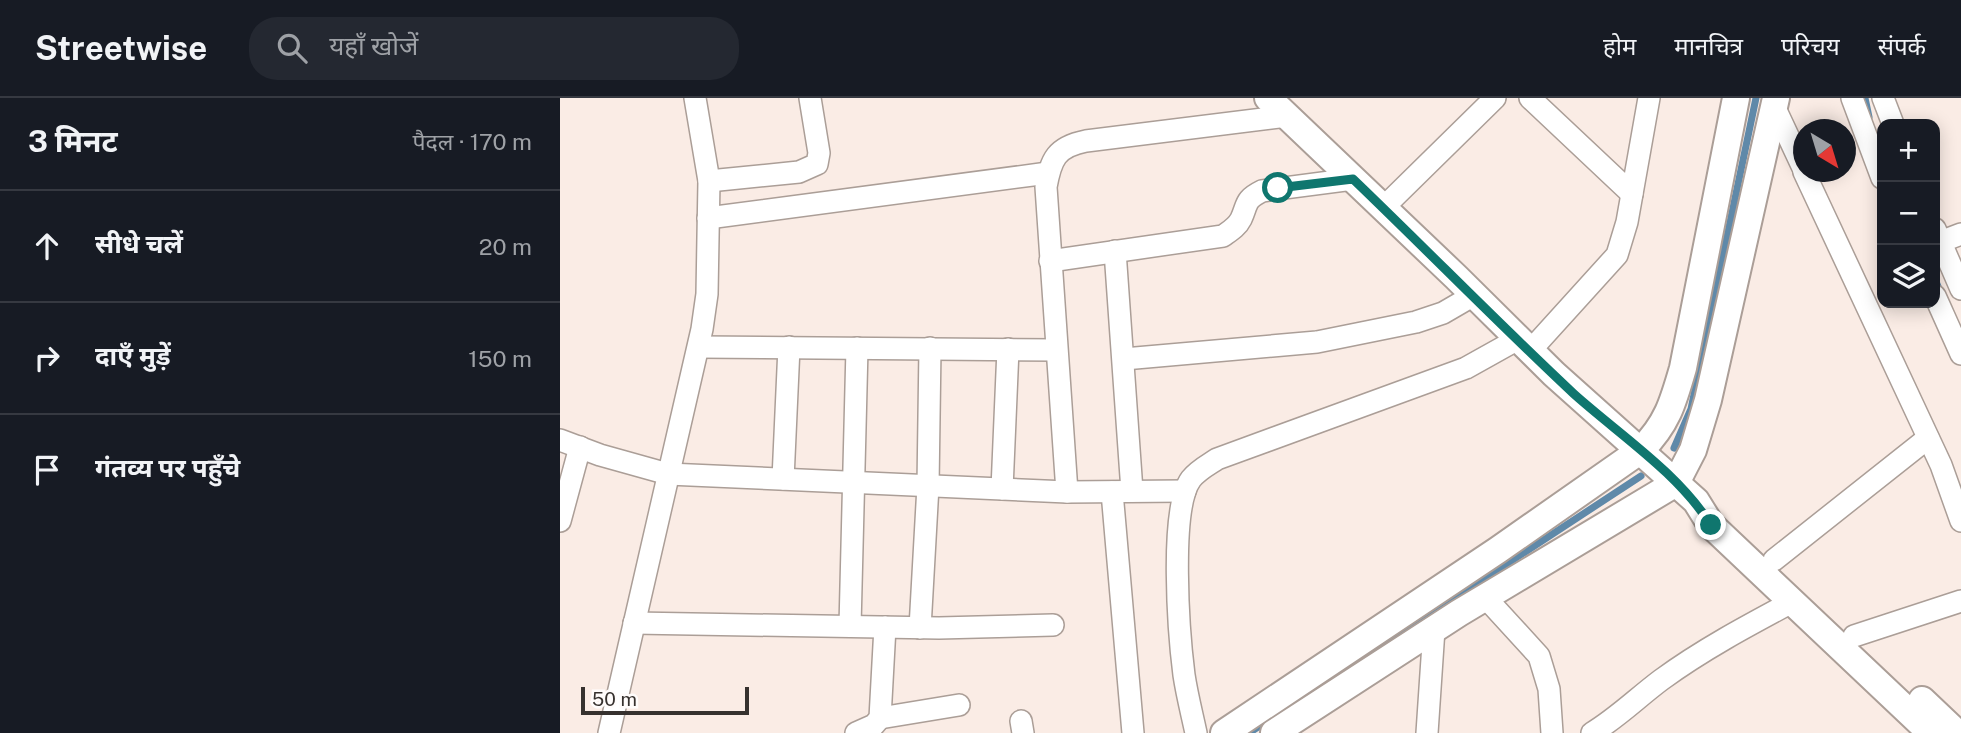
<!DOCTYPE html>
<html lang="hi">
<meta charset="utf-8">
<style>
:root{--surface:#171b24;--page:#242831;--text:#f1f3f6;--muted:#9ea1a6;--line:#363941}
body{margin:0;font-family:"Public Sans","Noto Sans Devanagari",sans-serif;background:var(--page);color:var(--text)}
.controls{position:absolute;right:21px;top:21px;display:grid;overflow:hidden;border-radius:14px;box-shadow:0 4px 18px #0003}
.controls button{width:63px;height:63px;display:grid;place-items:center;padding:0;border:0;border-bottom:2px solid var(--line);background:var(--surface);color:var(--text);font:35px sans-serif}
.compass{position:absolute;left:1233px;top:21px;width:63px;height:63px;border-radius:50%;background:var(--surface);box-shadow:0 4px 18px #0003;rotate:142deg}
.scale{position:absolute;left:21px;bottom:18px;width:168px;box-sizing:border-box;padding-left:7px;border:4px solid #36312e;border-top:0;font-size:19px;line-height:24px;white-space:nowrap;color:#36312e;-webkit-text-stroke:5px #fffcfb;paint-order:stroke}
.stop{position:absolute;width:21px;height:21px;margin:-16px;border:5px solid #0f766e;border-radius:50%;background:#fff}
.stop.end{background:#0f766e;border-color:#fff;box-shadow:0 2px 7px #0008}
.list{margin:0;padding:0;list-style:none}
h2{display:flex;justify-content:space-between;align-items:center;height:91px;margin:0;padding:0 28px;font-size:30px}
h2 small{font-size:23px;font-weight:400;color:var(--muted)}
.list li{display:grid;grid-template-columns:46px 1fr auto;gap:21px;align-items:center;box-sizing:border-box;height:112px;padding:0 28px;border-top:2px solid var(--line)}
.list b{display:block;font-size:26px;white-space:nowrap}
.list em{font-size:23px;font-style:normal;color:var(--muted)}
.icon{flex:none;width:38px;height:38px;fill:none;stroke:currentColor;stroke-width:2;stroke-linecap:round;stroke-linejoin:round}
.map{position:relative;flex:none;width:1401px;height:635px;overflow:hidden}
header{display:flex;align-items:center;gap:42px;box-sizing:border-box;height:98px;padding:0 35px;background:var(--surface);border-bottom:2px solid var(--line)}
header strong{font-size:33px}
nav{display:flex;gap:38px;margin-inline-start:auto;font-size:24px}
.search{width:490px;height:63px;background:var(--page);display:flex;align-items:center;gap:18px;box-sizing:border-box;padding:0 24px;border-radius:28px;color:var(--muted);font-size:26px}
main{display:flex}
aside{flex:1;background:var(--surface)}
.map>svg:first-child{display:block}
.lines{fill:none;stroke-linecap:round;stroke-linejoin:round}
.stream{stroke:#5f89a9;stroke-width:7}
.minor-casing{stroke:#ab9e97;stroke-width:24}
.tertiary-casing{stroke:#ab9e97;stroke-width:30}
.minor{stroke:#fff;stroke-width:21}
.tertiary{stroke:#fff;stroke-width:26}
.route{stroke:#0f766e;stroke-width:9}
</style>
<header>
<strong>Streetwise</strong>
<div class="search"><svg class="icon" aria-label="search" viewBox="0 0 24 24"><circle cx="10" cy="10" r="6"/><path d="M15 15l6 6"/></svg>यहाँ खोजें</div>
<nav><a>होम</a><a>मानचित्र</a><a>परिचय</a><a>संपर्क</a></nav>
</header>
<main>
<aside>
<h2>3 मिनट<small>पैदल · 170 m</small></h2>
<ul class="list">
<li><svg class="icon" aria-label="ahead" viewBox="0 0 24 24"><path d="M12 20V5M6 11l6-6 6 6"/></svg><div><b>सीधे चलें</b></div><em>20 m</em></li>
<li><svg class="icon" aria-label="right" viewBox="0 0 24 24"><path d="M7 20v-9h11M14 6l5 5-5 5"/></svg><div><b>दाएँ मुड़ें</b></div><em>150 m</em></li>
<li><svg class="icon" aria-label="arrive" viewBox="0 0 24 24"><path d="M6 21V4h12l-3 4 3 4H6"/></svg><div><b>गंतव्य पर पहुँचे</b></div></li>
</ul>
</aside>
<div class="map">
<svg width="1401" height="635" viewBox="0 0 1401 635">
<rect width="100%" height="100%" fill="#faece5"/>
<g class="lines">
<g class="stream">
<path d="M1305,0l4,19"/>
<path d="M1375,181l6,15"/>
<path d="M1114,350l17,-39 65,-311"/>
<path d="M689,635l392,-257"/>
</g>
<defs>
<g id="minor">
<path d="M970,0l102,96"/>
<path d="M1292,0l30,80"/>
<path d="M1323,0l10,26"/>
<path d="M1214,8l30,64"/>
<path d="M1244,74l137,293 20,56"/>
<path d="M149,83l90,-9 18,-8 2,-11 -9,-55"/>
<path d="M823,110l112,-110"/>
<path d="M148,120l340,-45"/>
<path d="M1375,131l26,60"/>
<path d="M1380,144l21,-8"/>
<path d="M555,153l17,240"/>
<path d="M490,163l173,-25c7,-5 14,-9 18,-17 7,-15 3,-19 21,-28l91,-12"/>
<path d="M1375,198l26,58"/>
<path d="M139,249l357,3"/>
<path d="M970,253l87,-96 10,-33 22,-124"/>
<path d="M564,261l193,-17 99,-20 27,-9 31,-18"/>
<path d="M0,342l40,15 68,19 399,18 118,-1"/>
<path d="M223,381l6,-132"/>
<path d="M442,391l6,-140"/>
<path d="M507,394l-21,-305c5,-28 10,-40 40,-46l201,-25"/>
<path d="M552,394l21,241"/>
<path d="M0,423l20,-74"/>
<path d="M1214,462l154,-122"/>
<path d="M925,499l54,59 10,33 3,44"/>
<path d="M74,525l305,5 114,-3"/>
<path d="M290,528l7,-278"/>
<path d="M360,530l8,-142 2,-138"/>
<path d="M1294,538l107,-35"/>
<path d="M320,620l79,-13"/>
<path d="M461,623l2,12"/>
<path d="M49,635l93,-404 5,-35 2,-113 -14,-83"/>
<path d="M296,635l18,-8 6,-7 5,-91"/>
<path d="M636,635c-4,-19 -9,-38 -12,-58 -5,-39 -15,-166 7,-196 7,-9 17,-14 26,-20l249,-91 52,-29"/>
<path d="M867,635l7,-104"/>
<path d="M1032,635c25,-15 45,-35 69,-53 41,-30 86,-54 131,-78"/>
</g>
<g id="tertiary">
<path d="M708,0l188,179 98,97 142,127 15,24 220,208"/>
<path d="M1362,602l35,33"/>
<path d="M664,635l274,-183 143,-100c26,-26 32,-47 42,-82l53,-270"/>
<path d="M714,635l185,-120 217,-130 17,-33 15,-50 68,-302"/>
</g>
</defs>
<use href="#minor" class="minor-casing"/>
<use href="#tertiary" class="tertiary-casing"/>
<use href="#minor" class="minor"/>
<use href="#tertiary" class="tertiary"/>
</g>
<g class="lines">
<path class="route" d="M718,90l75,-9c74,71 146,145 221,215 47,42 103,78 137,131"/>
</g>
</svg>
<div class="controls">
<button>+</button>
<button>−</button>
<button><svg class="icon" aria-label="layers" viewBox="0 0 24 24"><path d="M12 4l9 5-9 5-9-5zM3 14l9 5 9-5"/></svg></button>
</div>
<svg class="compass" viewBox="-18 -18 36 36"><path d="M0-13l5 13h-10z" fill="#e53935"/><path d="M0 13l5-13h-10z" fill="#9ea1a6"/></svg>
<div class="scale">50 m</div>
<div class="stop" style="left:718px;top:90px"></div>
<div class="stop end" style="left:1151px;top:427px"></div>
</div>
</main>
